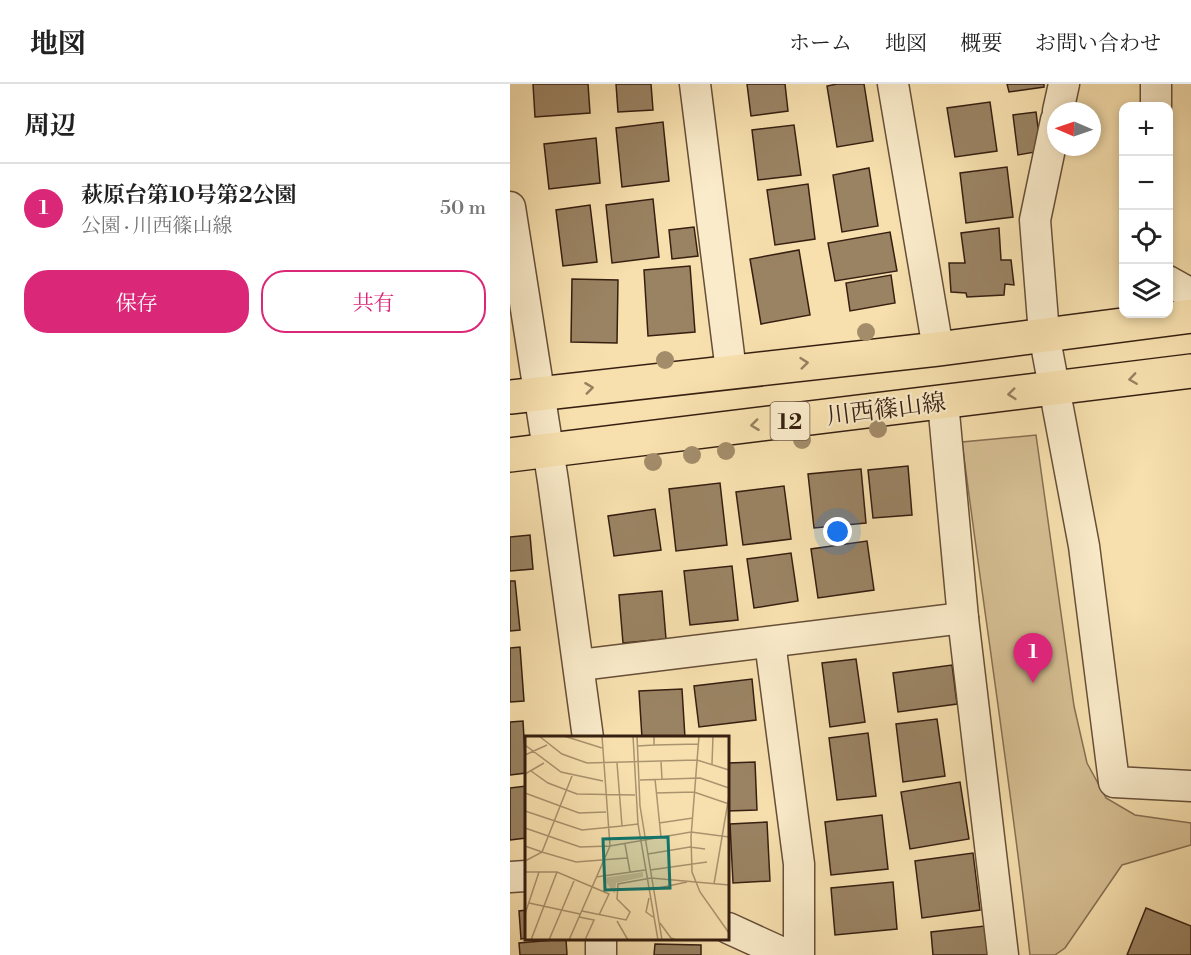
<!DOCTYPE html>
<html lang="ja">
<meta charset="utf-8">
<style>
:root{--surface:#fff;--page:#f2f2f2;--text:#222;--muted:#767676;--line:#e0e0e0;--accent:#db2777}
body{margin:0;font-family:"Libre Bodoni","Noto Serif JP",serif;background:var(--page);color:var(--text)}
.controls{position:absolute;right:18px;top:18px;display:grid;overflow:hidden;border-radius:12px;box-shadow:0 3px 9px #0003}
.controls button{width:54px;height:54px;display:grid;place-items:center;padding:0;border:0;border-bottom:2px solid var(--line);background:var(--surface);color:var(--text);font:30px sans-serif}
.compass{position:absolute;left:537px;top:18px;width:54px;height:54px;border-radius:50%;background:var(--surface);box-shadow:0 3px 9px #0003;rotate:272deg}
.you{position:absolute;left:328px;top:448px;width:21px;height:21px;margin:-15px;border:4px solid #fff;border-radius:50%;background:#1a73e8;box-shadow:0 0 0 9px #1a73e833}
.badge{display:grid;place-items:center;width:39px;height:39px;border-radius:50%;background:var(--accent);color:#fff;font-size:20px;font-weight:700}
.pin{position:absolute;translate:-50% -50px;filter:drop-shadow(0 2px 3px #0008)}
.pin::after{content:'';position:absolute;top:32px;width:21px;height:18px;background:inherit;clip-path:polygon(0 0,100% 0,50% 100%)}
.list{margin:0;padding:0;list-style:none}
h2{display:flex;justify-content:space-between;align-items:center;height:78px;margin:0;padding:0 24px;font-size:26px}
h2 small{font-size:20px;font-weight:400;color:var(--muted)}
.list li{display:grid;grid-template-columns:39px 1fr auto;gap:18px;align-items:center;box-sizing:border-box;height:90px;padding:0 24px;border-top:2px solid var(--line)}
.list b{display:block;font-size:22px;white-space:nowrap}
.list p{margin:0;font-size:20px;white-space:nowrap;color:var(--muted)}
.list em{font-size:20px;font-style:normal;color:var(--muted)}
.actions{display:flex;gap:12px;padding:18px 24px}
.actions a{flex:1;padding:14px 0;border:2px solid var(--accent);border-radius:24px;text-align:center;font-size:21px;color:var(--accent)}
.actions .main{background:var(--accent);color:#fff}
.icon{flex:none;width:33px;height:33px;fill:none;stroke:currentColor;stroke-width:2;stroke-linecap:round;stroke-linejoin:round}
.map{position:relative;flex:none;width:681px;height:871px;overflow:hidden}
header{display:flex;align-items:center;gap:36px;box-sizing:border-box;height:84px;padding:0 30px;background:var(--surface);border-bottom:2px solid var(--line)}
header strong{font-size:28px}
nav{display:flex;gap:33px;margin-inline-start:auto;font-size:21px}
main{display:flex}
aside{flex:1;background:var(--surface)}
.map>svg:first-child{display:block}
.green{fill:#d6bf93;stroke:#866f52;stroke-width:1.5}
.building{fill:#9a8363;stroke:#361f11;stroke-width:1.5}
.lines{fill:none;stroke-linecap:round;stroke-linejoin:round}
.street-casing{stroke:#664f38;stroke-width:33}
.primary-casing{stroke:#361f11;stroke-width:36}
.street{stroke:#faebca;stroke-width:30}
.primary{stroke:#f7e0ae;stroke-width:33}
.tree{fill:#a38c6a}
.oneway{stroke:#968060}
.labels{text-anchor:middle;stroke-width:4.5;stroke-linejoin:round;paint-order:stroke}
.shield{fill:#faebca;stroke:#715c48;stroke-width:1.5}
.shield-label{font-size:22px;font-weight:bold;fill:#361f11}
.street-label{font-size:24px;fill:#361f11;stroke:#faebca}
.inset-road{fill:none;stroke:#aa936f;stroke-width:1.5}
.view{fill:#0f766e;fill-opacity:0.15;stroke:#0f766e;stroke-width:3}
.inset-edge{fill:none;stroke:#361f11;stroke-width:3}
</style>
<header>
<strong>地図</strong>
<nav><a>ホーム</a><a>地図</a><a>概要</a><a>お問い合わせ</a></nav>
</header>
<main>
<aside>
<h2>周辺<small></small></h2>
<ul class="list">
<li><span class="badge">1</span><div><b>萩原台第10号第2公園</b><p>公園 · 川西篠山線</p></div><em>50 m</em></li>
</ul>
<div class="actions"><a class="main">保存</a><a>共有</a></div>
</aside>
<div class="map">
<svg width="681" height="871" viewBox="0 0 681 871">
<rect width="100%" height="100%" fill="#f7e0ae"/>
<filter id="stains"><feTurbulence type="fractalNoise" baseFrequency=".00333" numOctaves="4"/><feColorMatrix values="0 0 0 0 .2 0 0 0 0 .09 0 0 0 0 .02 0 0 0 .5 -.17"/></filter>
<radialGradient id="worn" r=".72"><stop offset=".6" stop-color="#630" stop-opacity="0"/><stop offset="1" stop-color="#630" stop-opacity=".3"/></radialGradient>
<path class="green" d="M526,351l38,271 13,57 19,35 29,17 56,8v22l-69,20 -57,83 -10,7h-25c-19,-171 -46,-342 -68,-513z"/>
<g class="building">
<path d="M23,0h55l2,29 -55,4z"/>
<path d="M106,0h35l2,26 -35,2z"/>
<path d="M237,0h38l3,27 -37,5z"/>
<path d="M327,0h27l9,57 -36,6 -10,-61z"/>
<path d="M497,0h37v3l-35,5z"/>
<path d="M480,18l7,49 -42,6 -8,-49z"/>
<path d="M526,28l5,39 -23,4 -5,-40z"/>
<path d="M153,38l6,59 -47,6 -6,-59z"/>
<path d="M284,41l7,50 -43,5 -6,-50z"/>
<path d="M86,54l4,45 -51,6 -5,-45z"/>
<path d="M497,83l6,50 -47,6 -6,-50z"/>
<path d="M359,84l9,58 -36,6 -9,-57z"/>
<path d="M298,100l7,55 -40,6 -8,-55z"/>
<path d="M143,115l6,58 -47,6 -6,-58z"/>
<path d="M80,121l7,57 -34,4 -7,-56z"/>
<path d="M184,143l4,29 -26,3 -3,-29z"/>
<path d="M489,144l2,32h10l3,25 -9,-1 -1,11 -37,2 -1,-4 -15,-1 -2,-29h16l-4,-30z"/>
<path d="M380,148l7,39 -62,10 -7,-38z"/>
<path d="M289,166l11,65 -49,9 -11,-65z"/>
<path d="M180,182l5,66 -47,4 -4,-66z"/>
<path d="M381,191l4,28 -45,8 -4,-28z"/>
<path d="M62,195l46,1 -1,63 -46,-1z"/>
<path d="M398,382l4,49 -39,3 -5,-48z"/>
<path d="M351,385l5,54 -52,5 -6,-54z"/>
<path d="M210,399l7,62 -51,6 -7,-62z"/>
<path d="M274,402l7,53 -48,6 -7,-53z"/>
<path d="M145,425l6,41 -47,6 -6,-40z"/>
<path d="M20,451l3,34 -23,2v-34z"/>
<path d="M357,457l7,49 -56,8 -7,-49z"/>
<path d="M281,469l7,48 -44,7 -7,-49z"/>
<path d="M222,482l6,54 -48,5 -6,-54z"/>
<path d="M0,497h5l5,49 -10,1z"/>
<path d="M152,507l4,48 -43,4 -4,-48z"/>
<path d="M10,563l4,54 -14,1v-54z"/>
<path d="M346,575l9,63 -35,5 -8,-64z"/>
<path d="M442,581l5,39 -59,8 -5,-39z"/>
<path d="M242,595l4,41 -57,7 -5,-41z"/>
<path d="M172,605l3,49h-43l-3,-47z"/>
<path d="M427,635l8,57 -42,6 -7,-58z"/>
<path d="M13,637l3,52 -16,2v-53z"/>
<path d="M358,649l8,63 -39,4 -8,-62z"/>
<path d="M245,678l2,48 -29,1v-48z"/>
<path d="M450,698l9,57 -59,10 -9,-57z"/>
<path d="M16,702v52l-16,2v-52z"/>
<path d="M372,731l6,54 -57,6 -6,-53z"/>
<path d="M257,738l3,59 -37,2 -3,-59z"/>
<path d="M463,769l7,57 -58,8 -7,-57z"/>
<path d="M383,798l4,47 -62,6 -4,-47z"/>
<path d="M636,824l45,18v29h-64z"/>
<path d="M16,826v28l-5,1 -2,-28z"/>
<path d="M475,842l3,29h-55l-2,-23z"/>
<path d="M56,855l1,16h-47l-1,-12z"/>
<path d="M145,860l46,1v10h-47z"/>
</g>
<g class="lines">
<defs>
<g id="street">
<path d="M185,0l36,287"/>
<path d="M383,0l45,265"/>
<path d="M646,22v-22"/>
<path d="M548,27l6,-27"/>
<path d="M546,36l-21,100 9,114 40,212 30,236 77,4"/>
<path d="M0,123l43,274 35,257"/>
<path d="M658,197l23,13"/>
<path d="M433,318l20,216 40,337"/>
<path d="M260,558l29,222v91"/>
<path d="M70,581l383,-47"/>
<path d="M0,793l16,-1"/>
<path d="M218,844l59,27"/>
<path d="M91,871v-17"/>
</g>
<g id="primary">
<path d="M0,313l428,-48 253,-33"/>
<path d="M0,371l681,-84"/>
</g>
</defs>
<use href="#street" class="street-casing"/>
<use href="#primary" class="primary-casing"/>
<use href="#street" class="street"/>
<use href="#primary" class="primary"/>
</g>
<g class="tree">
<circle cx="356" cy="248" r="9"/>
<circle cx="155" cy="276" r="9"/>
<circle cx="368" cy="345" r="9"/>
<circle cx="292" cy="356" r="9"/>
<circle cx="216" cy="367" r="9"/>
<circle cx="182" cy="371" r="9"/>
<circle cx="143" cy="378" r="9"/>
</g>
<defs><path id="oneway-chevron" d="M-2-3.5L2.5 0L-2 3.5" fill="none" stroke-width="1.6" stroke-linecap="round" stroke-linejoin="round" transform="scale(1.5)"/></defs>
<g class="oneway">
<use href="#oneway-chevron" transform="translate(294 279) rotate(-6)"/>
<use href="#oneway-chevron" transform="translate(623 295) rotate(172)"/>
<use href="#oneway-chevron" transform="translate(79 304) rotate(-7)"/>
<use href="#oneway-chevron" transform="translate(502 310) rotate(174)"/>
<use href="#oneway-chevron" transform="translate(245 341) rotate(173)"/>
</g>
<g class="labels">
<rect class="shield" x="260.5" y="318" width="39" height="38" rx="4.5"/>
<g class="shield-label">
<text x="280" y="345">12</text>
</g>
<g class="street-label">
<text transform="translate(376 325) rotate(-7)" y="8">川西篠山線</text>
</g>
</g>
<g transform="translate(15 652)">
<rect width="204" height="204" fill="#f7e0ae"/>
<path d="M118,136v5l-27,6 -1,11 -12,-16z" fill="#d6bf93"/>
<path class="inset-road" d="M14,0l23,18 25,9 110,-3 32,10M39,0l38,12M108,0l5,88 20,116M112,0l3,70 22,134M174,0l-8,101 1,35 8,20 29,41M0,9l36,27 42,9M129,9l45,-1M112,10l17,-1v-9M0,19l22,-10M136,25l1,18M92,27l5,63 16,-2M187,28l1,-28M6,35l17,12 29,11 58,1M0,38l19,-11M130,43l6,58M115,44l60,-2 29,10M0,57l54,20 27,-1M131,57l38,-1 35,12M0,75l57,19 40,-4M134,87l34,-5M0,92l55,19 30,-1 81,-14 38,5M100,108l5,28M0,110l17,6 30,-76M123,118l42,-7 15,2M0,125l17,-9 34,10 51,-4M125,134l57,-8M0,136h32l52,22 -10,21M71,141l49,-7M189,148l15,-88M129,153l33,-7M124,162l-3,14 7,5M4,167l51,11M57,175l44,9 4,-8 -13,-13 1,-15 33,-6 78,7M0,178l14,-42M54,181l15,3 -9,20M92,185l11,19M135,187l11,15 6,2M6,204l26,-68M24,204l25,-59M44,204l41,-94 -8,-110"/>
<path class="view" d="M143,101l2,51 -65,2 -2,-51z"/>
<rect width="204" height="204" class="inset-edge"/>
</g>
<rect width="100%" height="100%" filter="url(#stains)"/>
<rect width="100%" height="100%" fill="url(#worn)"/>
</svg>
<div class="controls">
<button>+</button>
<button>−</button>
<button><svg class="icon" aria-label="locate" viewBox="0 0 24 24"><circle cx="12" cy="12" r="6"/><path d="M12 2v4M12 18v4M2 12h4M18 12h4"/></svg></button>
<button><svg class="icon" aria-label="layers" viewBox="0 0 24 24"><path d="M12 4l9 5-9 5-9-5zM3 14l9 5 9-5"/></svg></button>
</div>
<svg class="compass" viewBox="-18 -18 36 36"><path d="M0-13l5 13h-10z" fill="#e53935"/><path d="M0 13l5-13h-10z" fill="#767676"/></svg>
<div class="you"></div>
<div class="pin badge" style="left:523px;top:599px">1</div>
</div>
</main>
